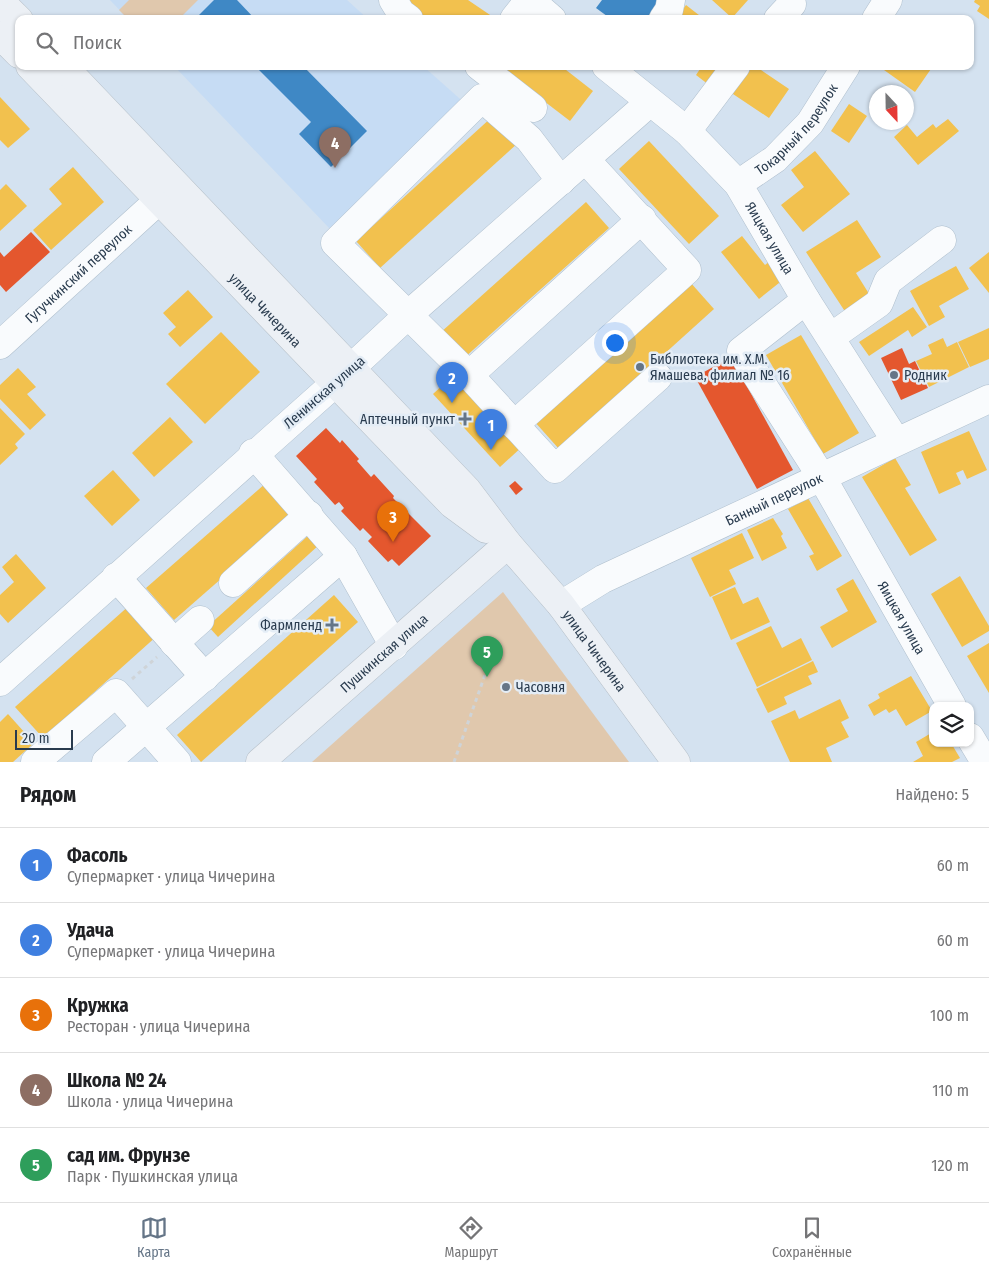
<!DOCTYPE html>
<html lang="ru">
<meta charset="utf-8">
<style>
:root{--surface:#fff;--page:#f2f2f2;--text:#202124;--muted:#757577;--line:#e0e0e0;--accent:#657587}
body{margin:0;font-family:"Fira Sans Condensed",sans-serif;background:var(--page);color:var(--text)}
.controls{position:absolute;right:15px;bottom:15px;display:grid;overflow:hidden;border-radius:10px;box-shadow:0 1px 4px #0004}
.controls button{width:45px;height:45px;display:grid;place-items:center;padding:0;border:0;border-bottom:1px solid var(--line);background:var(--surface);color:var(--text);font:25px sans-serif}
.compass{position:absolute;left:869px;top:85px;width:45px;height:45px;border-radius:50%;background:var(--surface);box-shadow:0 1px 4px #0004;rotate:158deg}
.scale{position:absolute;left:15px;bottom:12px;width:58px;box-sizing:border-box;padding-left:5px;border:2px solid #293b4e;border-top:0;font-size:14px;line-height:18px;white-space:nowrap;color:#293b4e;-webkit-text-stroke:4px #e4edf6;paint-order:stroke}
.you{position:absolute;left:614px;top:342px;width:18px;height:18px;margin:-12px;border:4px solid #fff;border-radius:50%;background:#1a73e8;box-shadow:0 0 0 8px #1a73e833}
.badge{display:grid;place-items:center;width:32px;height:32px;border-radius:50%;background:var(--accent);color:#fff;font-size:16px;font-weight:700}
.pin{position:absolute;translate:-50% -41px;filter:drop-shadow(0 1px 2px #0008)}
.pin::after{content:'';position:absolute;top:26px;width:18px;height:15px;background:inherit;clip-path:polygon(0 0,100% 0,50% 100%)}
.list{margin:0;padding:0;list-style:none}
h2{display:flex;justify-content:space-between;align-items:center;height:65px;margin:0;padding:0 20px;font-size:21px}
h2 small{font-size:16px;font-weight:400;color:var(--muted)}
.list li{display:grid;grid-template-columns:32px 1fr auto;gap:15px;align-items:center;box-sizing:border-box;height:75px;padding:0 20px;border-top:1px solid var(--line)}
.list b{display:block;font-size:19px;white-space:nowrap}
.list p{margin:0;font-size:16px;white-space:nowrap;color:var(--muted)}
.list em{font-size:16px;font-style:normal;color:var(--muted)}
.icon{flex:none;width:28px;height:28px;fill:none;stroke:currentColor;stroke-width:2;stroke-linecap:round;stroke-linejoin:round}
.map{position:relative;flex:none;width:989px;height:762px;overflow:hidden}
.search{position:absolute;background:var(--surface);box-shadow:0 1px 4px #0004;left:15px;right:15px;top:15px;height:55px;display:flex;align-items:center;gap:12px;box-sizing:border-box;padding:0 18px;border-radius:10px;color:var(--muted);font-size:19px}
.sheet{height:440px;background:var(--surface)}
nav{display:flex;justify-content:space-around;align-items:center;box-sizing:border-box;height:70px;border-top:1px solid var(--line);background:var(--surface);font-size:14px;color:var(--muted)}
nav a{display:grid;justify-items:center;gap:2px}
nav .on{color:var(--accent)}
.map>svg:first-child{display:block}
.built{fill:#c6dcf4}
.green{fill:#e0c8ad}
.homes{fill:#f2c14e}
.shops{fill:#e4572e}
.schools{fill:#3f88c5}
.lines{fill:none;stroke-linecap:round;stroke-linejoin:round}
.minor-casing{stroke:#afbfcd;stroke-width:29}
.major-casing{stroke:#b5bfc8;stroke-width:29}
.path{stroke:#cfd4d8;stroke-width:3;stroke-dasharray:4 4;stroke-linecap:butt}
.minor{stroke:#f9fbfd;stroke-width:28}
.major{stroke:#ecf0f5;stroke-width:28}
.poi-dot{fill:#657587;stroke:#e4edf6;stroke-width:2}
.labels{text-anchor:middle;stroke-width:5;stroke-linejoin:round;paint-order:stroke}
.street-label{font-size:14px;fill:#293b4e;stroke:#e4edf6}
.poi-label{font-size:14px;fill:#293b4e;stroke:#e4edf6;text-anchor:start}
</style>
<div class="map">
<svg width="989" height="762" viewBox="0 0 989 762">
<rect width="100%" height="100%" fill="#d4e2f0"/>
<g class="built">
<path d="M110,0h237l21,19h-240z"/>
<path d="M174,66h249l45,40 -137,124z"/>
</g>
<g class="green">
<path d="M129,0h69l-19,19h-51l-9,-9z"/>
<path d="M503,592l126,170h-317z"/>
</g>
<g class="homes">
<path d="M406,0h62l28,19h-71l-21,-15z"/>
<path d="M712,0h36l-16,18z"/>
<path d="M975,0h14v19l-12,-8 3,-5 -6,-4z"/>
<path d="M686,5l18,14h-28z"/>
<path d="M510,66h51l32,25 -23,30 -64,-49z"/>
<path d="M702,66h22l-15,19 -13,-10z"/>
<path d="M743,66h21l-3,4 28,19 -20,29 -42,-28z"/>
<path d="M887,66h46l-18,26 -31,-22z"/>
<path d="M0,97l30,32 -22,19 -8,-8z"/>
<path d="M849,104l18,12 -18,27 -18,-12z"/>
<path d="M493,116l25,27 -138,125 -24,-27z"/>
<path d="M948,119l11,12 -41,34 -24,-28 13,-12 10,12 16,-13 3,4z"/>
<path d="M649,141l70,75 -30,28 -70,-75z"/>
<path d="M815,151l35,43 -47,38 -22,-27 23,-18 -13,-17z"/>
<path d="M73,167l31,35 -53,48 -18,-20 29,-26 -13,-15z"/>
<path d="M6,184l21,22 -27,25v-41z"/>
<path d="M586,202l23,26 -146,131 -23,-26z"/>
<path d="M857,220l24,37 -25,16 15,24 -25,16 -40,-61z"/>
<path d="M742,236l23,29 5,-4 14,18 -25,20 -38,-47z"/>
<path d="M989,252v41l-20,-25z"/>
<path d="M956,266l13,23 -30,17 6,11 -16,9 -19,-35z"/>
<path d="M690,282l24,27 -155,140 -25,-28z"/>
<path d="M188,290l25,27 -33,30 -12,-13 8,-7 -13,-14z"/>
<path d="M913,307l14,20 -15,10 -4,-7 -39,26 -10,-14z"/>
<path d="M989,328v31l-19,8 -12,-25z"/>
<path d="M221,332l39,40 -55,52 -39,-40z"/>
<path d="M801,335l58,98 -36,21 -57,-99z"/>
<path d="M943,338l4,9 10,-5 12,25 -40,20 -13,-26 16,-7 -4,-9z"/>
<path d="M18,368l18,19 -9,7 19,21 -16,15 -30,-31v-14z"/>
<path d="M457,372l68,72 -25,23 -67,-73z"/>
<path d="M0,408l25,26 -10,10 3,4 -18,17z"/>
<path d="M170,417l23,25 -39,35 -22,-24z"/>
<path d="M969,431l18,39 -20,9 -4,-9 -7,3 5,11 -22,10 -18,-42z"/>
<path d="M895,458l16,27 -6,3 32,52 -27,16 -48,-79z"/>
<path d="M113,470l27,30 -28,26 -28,-30z"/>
<path d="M266,483l28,32 -120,105 -28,-32z"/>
<path d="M808,498l34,58 -25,15 -8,-15 5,-2 -26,-45z"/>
<path d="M773,518l10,16 -2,2 6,12 -25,13 -15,-31z"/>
<path d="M742,533l12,25 -25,12 7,14 -26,13 -19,-39z"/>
<path d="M310,534l10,10 -102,93 -10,-11z"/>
<path d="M16,554l30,34 -38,35 -8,-9v-19l14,-13 -12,-15z"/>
<path d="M960,576l29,50v5l-27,16 -31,-53z"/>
<path d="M853,579l24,43 -45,26 -12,-21 28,-16 -12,-22z"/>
<path d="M735,587l8,17 15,-7 12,25 -39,18 -19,-43z"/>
<path d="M334,595l24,27 -157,140 -24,-27z"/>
<path d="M131,604l27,31 -115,103 -28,-31z"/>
<path d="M771,626l11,22 19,-10 11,22 -55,27 -21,-44z"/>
<path d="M989,643v50l-22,-37z"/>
<path d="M813,661l5,11 -10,4 4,8 -28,13 3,7 -19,9 -12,-24z"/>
<path d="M911,676l21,35 -26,15 -10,-17 -7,4 -3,-4 -12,7 -6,-11 12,-7 -2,-4z"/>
<path d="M840,699l9,19 -8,4 8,15 -23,11 6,14h-42l-19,-41 24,-11 4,9z"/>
<path d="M8,714l26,29 -21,19h-13v-40z"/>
<path d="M933,732v11h18l9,15 -8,4h-39l10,-6 -7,-14z"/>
</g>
<g class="shops">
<path d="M31,232l19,20 -44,40 -6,-7v-33l4,5z"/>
<path d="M902,348l7,16 6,-3 13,27 -27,12 -20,-42z"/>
<path d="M731,357l62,113 -36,19 -62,-112z"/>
<path d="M326,428l14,15 2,-3 17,19 -2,2 14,16 3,-3 20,22 -1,2 38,38 -32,30 -7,-7 -4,3 -20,-21 4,-4 -9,-9 -3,3 -19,-20 3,-3 -5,-6 -4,3 -21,-23 3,-3 -21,-23z"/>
<path d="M515,481l8,8 -7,6 -7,-9z"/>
</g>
<g class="schools">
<path d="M214,0h23l18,19h-60z"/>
<path d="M602,0h57l-6,19h-42l-15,-11z"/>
<path d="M255,66h48l64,65 -36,36 -32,-33 12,-12z"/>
</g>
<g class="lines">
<defs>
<g id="minor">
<path d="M393,0l8,13 8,6"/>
<path d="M530,0l22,19"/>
<path d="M514,19l15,-19"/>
<path d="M663,19l6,-9 2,-10"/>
<path d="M778,19l14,-15"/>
<path d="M876,19l12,-19"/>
<path d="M479,66l54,42"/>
<path id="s1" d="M606,66l81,65 51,53 68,116 90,141"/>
<path d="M687,131l49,-65"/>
<path d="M561,181l-32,-42 -47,-41 -147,145 134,132 86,94 103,-92"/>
<path id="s2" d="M738,184l37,-25 35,-36 36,-57"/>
<path id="s3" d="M806,300l-65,51 80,125 131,230"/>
<path d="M831,337l48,-34 9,-22 54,-41"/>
<path id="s4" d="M0,345l158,-144"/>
<path d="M350,369l59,-55 240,-211"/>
<path d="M469,375l173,-156"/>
<path d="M514,425l173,-155 -102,-111"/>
<path d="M253,453l90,103 51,90"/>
<path d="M116,577l89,100"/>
<path d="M233,583l76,-68"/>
<path id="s5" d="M561,605l42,-26 386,-180"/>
<path d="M174,643l26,-23"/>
<path d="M0,682l334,-298"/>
<path d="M970,737l15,25"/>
<path d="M35,762l81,-69 61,69"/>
<path d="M106,762l237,-206"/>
</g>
<g id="major">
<path d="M0,1l19,19"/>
<path d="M0,35l19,19"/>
<path id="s6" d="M30,66l422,438 34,25"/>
<path id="s7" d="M63,66l404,424 41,54 53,61 115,157"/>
<path id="s8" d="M260,762l248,-218"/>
</g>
</defs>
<use href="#minor" class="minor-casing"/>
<use href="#major" class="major-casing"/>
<g class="path">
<path d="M132,679l25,-22"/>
<path d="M454,762l42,-118"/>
</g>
<use href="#minor" class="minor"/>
<use href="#major" class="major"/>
</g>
<g class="poi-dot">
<circle cx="640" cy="367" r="5"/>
<circle cx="894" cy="375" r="5"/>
<path d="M462.5 411.5h5v5h5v5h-5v5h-5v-5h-5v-5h5z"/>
<path d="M329.5 617.5h5v5h5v5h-5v5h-5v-5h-5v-5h5z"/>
<circle cx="506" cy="687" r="5"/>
</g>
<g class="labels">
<g class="street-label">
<text dy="5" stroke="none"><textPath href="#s2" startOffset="81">Токарный переулок</textPath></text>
<text dy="5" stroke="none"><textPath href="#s1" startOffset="240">Яицкая улица</textPath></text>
<text dy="5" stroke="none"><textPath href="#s4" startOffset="106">Гугучкинский переулок</textPath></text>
<text dy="5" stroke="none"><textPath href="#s6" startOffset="339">улица Чичерина</textPath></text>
<text transform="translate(324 392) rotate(-41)" y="5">Ленинская улица</text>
<text dy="5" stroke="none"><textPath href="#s5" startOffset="238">Банный переулок</textPath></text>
<text dy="5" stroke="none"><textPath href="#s3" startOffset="394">Яицкая улица</textPath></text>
<text dy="5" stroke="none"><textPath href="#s7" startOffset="791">улица Чичерина</textPath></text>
<text dy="5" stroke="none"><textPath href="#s8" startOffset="165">Пушкинская улица</textPath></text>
</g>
<g class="poi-label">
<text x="650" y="364">Библиотека им. Х.М.<tspan x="650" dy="16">Ямашева, филиал № 16</tspan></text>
<text x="904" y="380">Родник</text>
<text x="455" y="424" text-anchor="end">Аптечный пункт</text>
<text x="322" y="630" text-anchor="end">Фармленд</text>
<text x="516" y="692">Часовня</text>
</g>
</g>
</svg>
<div class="controls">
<button><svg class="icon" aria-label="layers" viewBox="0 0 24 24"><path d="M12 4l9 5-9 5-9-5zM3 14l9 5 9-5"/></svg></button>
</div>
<svg class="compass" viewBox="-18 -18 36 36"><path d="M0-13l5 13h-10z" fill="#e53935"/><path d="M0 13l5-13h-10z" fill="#757577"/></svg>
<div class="scale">20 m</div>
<div class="you"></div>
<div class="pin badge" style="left:491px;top:450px;background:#3f7fe0">1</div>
<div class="pin badge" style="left:452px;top:403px;background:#3f7fe0">2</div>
<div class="pin badge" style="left:393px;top:542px;background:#e8710a">3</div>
<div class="pin badge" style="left:335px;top:168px;background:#8d6e63">4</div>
<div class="pin badge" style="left:487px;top:677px;background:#2e9e5b">5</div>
<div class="search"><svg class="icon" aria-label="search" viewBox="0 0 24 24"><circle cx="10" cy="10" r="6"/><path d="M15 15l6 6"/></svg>Поиск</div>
</div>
<section class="sheet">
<h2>Рядом<small>Найдено: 5</small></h2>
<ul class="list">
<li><span class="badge" style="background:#3f7fe0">1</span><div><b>Фасоль</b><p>Супермаркет · улица Чичерина</p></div><em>60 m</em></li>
<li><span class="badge" style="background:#3f7fe0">2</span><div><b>Удача</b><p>Супермаркет · улица Чичерина</p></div><em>60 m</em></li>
<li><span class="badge" style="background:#e8710a">3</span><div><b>Кружка</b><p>Ресторан · улица Чичерина</p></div><em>100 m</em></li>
<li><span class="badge" style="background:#8d6e63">4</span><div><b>Школа № 24</b><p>Школа · улица Чичерина</p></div><em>110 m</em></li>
<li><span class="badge" style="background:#2e9e5b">5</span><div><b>сад им. Фрунзе</b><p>Парк · Пушкинская улица</p></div><em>120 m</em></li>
</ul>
</section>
<nav>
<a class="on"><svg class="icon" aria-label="map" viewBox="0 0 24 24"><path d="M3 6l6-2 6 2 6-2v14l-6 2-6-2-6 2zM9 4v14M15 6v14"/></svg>Карта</a>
<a><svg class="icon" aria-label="directions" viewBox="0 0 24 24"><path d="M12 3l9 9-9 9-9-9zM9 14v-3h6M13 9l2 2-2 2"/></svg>Маршрут</a>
<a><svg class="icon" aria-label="saved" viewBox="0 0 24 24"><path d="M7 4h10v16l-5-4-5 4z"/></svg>Сохранённые</a>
</nav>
